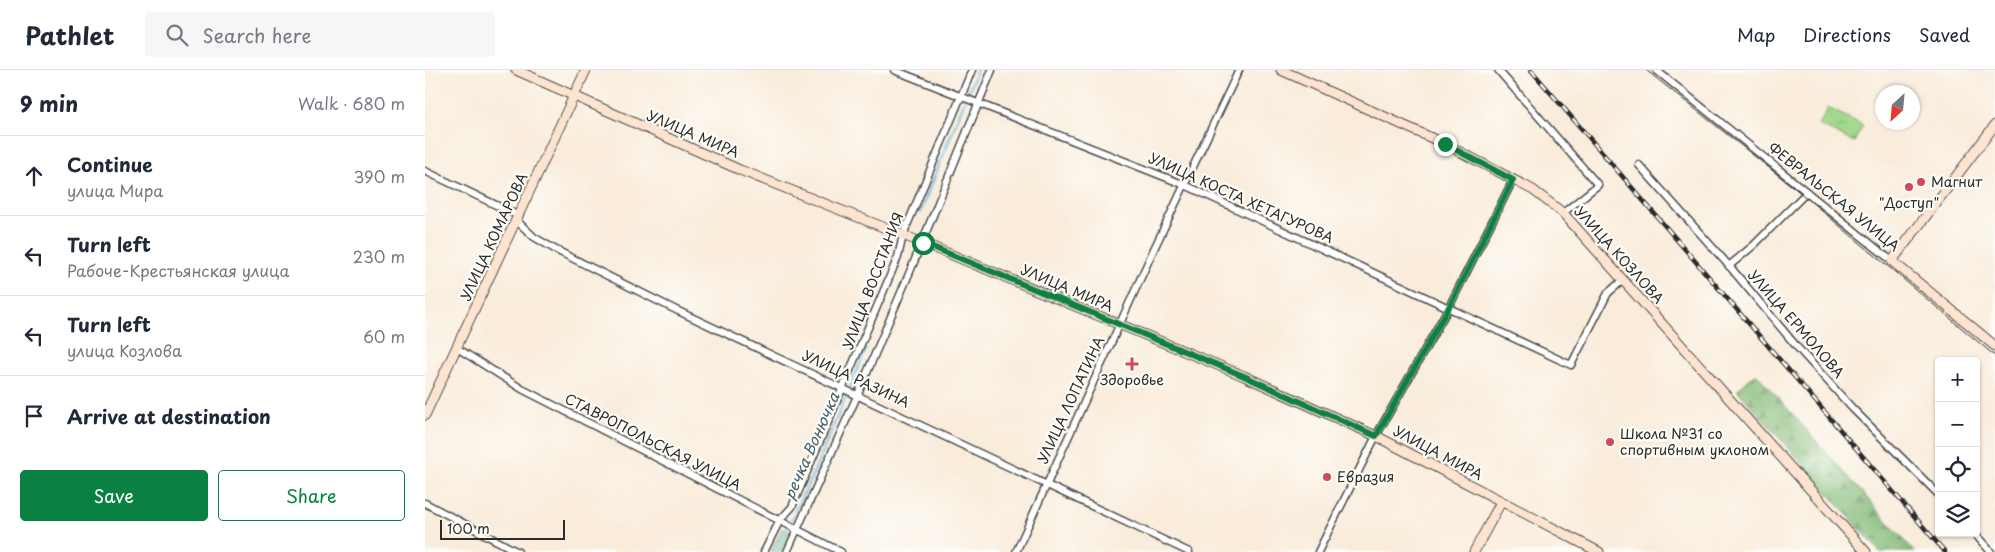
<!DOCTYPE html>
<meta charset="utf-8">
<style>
:root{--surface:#fff;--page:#f6f6f7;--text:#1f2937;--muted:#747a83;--line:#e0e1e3;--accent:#0b8043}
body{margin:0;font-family:"Playpen Sans",sans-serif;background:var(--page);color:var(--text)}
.controls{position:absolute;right:15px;bottom:15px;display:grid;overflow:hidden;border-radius:5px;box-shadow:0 1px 4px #0004}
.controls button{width:45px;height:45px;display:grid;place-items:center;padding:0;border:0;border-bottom:1px solid var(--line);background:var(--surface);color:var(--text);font:25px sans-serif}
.compass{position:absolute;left:1450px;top:15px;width:45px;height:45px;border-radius:50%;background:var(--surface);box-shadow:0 1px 4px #0004;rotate:206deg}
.scale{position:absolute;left:15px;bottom:12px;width:125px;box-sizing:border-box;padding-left:5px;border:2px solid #2b2b2b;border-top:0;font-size:14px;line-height:18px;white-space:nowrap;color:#2b2b2b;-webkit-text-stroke:4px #fdfcf7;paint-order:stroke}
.stop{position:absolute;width:15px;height:15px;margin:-11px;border:4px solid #0b8043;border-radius:50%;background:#fff}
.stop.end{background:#0b8043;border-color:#fff;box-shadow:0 1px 5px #0008}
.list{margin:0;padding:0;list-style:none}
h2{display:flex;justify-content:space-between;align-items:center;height:65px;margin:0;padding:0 20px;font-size:21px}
h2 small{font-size:16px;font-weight:400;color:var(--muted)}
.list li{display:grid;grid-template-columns:32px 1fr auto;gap:15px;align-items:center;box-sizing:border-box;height:80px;padding:0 20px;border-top:1px solid var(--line)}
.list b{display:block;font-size:19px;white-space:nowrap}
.list p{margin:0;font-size:16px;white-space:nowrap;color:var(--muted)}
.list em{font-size:16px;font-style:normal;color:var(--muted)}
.actions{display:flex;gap:10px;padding:15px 20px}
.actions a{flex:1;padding:11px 0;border:1px solid var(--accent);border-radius:5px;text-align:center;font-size:18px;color:var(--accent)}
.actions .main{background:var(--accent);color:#fff}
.icon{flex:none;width:28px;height:28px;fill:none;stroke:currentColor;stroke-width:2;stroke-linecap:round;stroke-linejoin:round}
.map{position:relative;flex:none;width:1570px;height:482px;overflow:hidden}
header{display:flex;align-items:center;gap:30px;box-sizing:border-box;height:70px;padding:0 25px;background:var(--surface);border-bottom:1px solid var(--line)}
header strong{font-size:24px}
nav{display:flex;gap:28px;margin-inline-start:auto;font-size:18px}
.search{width:350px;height:45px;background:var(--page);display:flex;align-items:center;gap:12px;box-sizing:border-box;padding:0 18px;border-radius:5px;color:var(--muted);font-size:19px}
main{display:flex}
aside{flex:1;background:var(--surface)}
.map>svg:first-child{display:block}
.forest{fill:url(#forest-firs);stroke:#567250}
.park{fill:url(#park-tufts);stroke:#67825a}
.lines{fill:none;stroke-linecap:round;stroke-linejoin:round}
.stream{stroke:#67bae3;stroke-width:2.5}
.street-casing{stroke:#4a4845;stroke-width:9}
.secondary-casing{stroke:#4a4845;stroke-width:11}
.street{stroke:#fff;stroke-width:6}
.secondary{stroke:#fde4d1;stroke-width:9}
.tram{stroke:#2b2b2b;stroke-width:1}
.rail-casing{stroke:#2b2b2b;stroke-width:4.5}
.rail{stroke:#fdfcf7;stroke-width:2.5;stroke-dasharray:8;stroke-linecap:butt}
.route{stroke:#0b8043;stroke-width:6}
.poi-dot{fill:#d1495b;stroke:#fdfcf7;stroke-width:2}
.labels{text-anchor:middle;stroke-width:4.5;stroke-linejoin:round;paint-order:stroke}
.street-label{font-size:14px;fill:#2b2b2b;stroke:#fdfcf7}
.poi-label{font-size:14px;fill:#2b2b2b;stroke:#fdfcf7;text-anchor:start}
.water-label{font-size:15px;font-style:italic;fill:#405d6b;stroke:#fdfcf7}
</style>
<header>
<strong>Pathlet</strong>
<div class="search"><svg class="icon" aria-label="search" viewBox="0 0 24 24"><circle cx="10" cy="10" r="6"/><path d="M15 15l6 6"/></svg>Search here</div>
<nav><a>Map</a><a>Directions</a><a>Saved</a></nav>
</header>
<main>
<aside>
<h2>9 min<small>Walk · 680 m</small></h2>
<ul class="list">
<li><svg class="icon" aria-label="ahead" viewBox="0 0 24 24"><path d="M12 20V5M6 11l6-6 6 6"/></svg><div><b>Continue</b><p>улица Мира</p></div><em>390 m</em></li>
<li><svg class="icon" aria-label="left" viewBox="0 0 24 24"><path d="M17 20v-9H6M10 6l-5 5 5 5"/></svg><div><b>Turn left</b><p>Рабоче-Крестьянская улица</p></div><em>230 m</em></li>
<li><svg class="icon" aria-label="left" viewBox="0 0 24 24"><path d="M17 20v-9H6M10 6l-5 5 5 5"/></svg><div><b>Turn left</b><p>улица Козлова</p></div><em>60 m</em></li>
<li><svg class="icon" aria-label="arrive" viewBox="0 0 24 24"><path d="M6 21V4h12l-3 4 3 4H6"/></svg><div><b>Arrive at destination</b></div></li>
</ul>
<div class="actions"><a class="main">Save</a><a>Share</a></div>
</aside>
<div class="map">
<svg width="1570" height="482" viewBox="0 0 1570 482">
<defs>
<pattern id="forest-firs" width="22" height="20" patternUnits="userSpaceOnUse" patternTransform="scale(1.25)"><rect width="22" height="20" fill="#82b976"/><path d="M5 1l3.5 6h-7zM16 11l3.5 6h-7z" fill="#6b9761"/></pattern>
<pattern id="park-tufts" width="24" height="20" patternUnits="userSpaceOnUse" patternTransform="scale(1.25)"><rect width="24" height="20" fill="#a3d98a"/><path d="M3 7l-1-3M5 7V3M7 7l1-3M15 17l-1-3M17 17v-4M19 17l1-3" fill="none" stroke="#8cba77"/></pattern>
</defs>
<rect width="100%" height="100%" fill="#fdfcf7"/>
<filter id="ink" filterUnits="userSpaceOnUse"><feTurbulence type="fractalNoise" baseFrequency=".02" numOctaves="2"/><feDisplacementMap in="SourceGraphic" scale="10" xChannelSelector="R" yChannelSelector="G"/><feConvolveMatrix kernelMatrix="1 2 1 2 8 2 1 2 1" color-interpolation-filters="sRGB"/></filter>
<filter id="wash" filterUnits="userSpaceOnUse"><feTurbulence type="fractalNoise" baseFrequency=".0096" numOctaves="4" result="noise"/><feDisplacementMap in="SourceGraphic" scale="20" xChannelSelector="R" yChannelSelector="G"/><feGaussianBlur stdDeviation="1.12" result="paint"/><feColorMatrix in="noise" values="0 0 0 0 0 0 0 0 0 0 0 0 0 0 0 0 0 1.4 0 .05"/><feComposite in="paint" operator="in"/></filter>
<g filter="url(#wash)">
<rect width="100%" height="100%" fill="#f9ecdb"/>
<g class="forest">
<path d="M1331,303l159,179h-35l-143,-162z"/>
<path d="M357,458l9,4 -9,20h-12z"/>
</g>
<path class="park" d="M1403,38l35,17 -9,17 -35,-17z"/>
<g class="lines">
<g class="stream">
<path d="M495,143l57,-143"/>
<path d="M351,482l41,-87 49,-116"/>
</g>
</g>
</g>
<g filter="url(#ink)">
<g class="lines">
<defs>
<g id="street">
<path d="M469,0l291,115 386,180 37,-72 15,-13"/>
<path d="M1073,0l100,115 -35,28"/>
<path d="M1231,0l236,191"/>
<path d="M1214,95l92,103 66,79 55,61 87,87"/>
<path d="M0,101l94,45"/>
<path d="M92,151l17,16 22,13 118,59 515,243"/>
<path d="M1304,196l25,-21 53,-53"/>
<path d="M32,278l65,41 319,163"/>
<path d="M0,433l93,49"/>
<path d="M1549,463l17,19"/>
<path d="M339,482l16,-32 12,-13 106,-250 5,-22 69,-165"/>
<path d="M362,482l71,-158 56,-132 78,-192"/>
<path d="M591,482l137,-301 86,-181"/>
<path d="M893,482l58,-116 73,-129 64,-127"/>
</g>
<g id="secondary">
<path d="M91,0l224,100 183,73 321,133 132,60 223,116"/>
<path d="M856,0l164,74 88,46 30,23 303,339"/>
<path d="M1570,55l-103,136 103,85"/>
<path d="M0,345l161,-345"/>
<path d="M1049,482l27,-50"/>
</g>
</defs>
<use href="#street" class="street-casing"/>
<use href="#secondary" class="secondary-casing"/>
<use href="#street" class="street"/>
<use href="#secondary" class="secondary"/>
<path class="tram" d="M1221,0l151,120 198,166"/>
<defs>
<path id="rail" d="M1106,0l414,482"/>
</defs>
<use href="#rail" class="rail-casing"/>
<use href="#rail" class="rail"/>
</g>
</g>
<g class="lines" filter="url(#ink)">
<path class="route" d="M498,173l321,133 132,60 73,-129 64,-127 -68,-36"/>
</g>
<g class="poi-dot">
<circle cx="1496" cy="112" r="5"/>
<circle cx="1484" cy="117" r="5"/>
<path d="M704.5 286.5h5v5h5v5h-5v5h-5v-5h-5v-5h5z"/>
<circle cx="1185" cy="372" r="5"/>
<circle cx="902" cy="407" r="5"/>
</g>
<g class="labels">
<g class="street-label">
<text transform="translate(268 64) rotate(23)" y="5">УЛИЦА МИРА</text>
<text transform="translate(1409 127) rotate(39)" y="5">ФЕВРАЛЬСКАЯ УЛИЦА</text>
<text transform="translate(816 128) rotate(24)" y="5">УЛИЦА КОСТА ХЕТАГУРОВА</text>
<text transform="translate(69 167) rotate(-65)" y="5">УЛИЦА КОМАРОВА</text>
<text transform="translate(1194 185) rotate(48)" y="5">УЛИЦА КОЗЛОВА</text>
<text transform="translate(448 211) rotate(-69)" y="5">УЛИЦА ВОССТАНИЯ</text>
<text transform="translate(642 218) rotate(23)" y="5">УЛИЦА МИРА</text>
<text transform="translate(1371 254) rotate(49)" y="5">УЛИЦА ЕРМОЛОВА</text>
<text transform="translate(431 309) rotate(25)" y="5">УЛИЦА РАЗИНА</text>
<text transform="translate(646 330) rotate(-65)" y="5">УЛИЦА ЛОПАТИНА</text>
<text transform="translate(228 372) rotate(27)" y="5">СТАВРОПОЛЬСКАЯ УЛИЦА</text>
<text transform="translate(1013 383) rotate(28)" y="5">УЛИЦА МИРА</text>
</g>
<g class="poi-label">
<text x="1506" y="117">Магнит</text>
<text x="1484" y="138" text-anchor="middle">"Доступ"</text>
<text x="707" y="315" text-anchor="middle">Здоровье</text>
<text x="1195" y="369">Школа №31 со<tspan x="1195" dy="16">спортивным уклоном</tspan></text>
<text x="912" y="412">Евразия</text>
</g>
<g class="water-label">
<text transform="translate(387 376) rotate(-66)" y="5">речка Вонючка</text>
</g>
</g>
</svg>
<div class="controls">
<button>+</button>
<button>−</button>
<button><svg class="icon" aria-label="locate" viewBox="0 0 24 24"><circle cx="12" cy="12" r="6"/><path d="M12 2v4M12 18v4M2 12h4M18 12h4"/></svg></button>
<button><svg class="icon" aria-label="layers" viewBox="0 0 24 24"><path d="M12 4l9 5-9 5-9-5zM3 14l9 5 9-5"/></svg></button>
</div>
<svg class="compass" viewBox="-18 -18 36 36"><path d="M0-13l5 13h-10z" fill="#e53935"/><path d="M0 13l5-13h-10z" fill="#747a83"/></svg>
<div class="scale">100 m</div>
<div class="stop" style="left:498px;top:173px"></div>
<div class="stop end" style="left:1020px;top:74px"></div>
</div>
</main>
